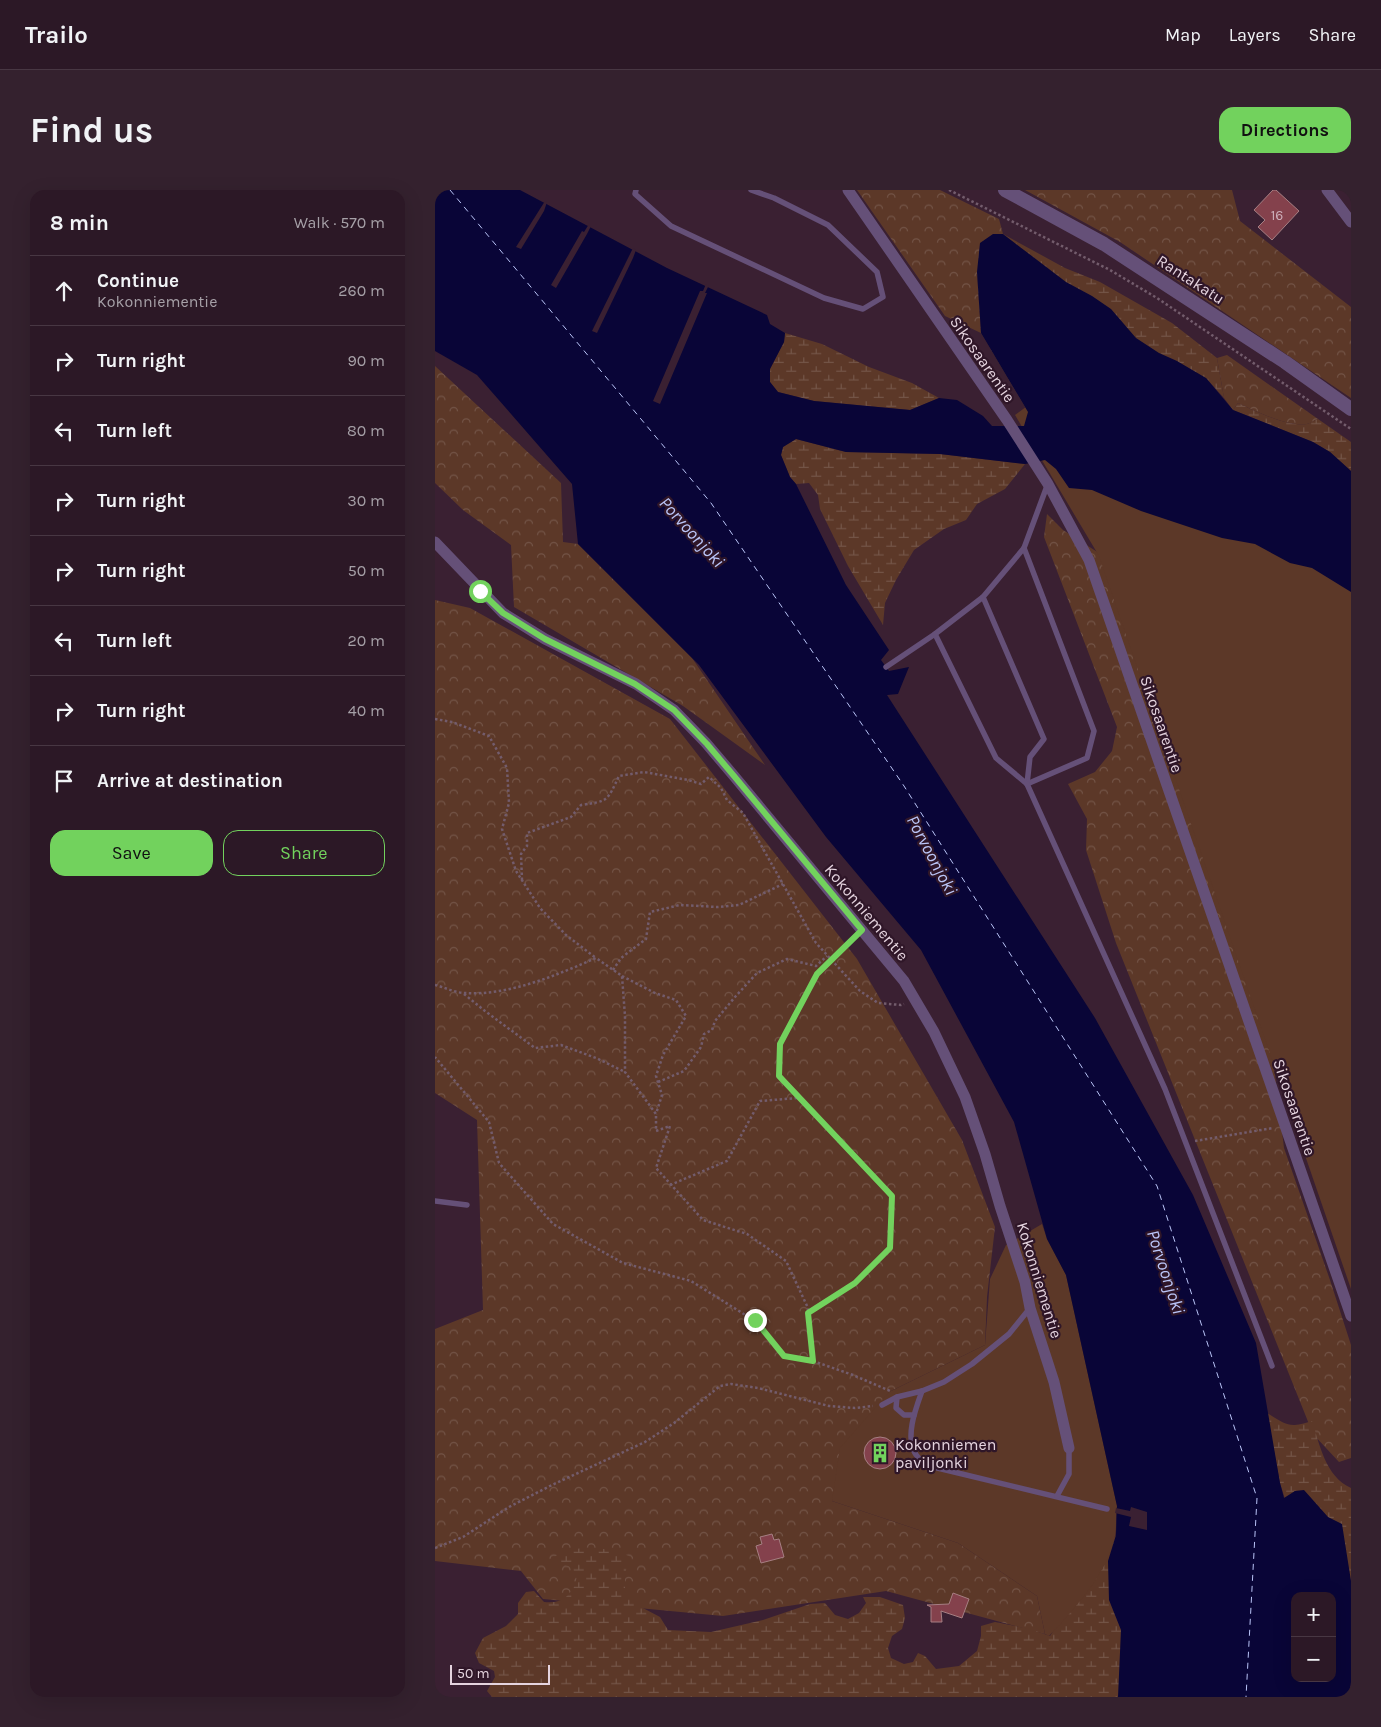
<!DOCTYPE html>
<meta charset="utf-8">
<style>
:root{--surface:#2c1826;--page:#34212e;--text:#f1f3f6;--muted:#a6a0a7;--line:#483743;--accent:#72d25d}
body{margin:0;font-family:Karla,sans-serif;background:var(--page);color:var(--text)}
.controls{position:absolute;right:15px;bottom:15px;display:grid;overflow:hidden;border-radius:10px;box-shadow:0 5px 20px #0002}
.controls button{width:45px;height:45px;display:grid;place-items:center;padding:0;border:0;border-bottom:1px solid var(--line);background:var(--surface);color:var(--text);font:25px sans-serif}
.scale{position:absolute;left:15px;bottom:12px;width:100px;box-sizing:border-box;padding-left:5px;border:2px solid #e5d4df;border-top:0;font-size:14px;line-height:18px;white-space:nowrap;color:#e5d4df;-webkit-text-stroke:4px #2f1628;paint-order:stroke}
.stop{position:absolute;width:15px;height:15px;margin:-11px;border:4px solid #72d25d;border-radius:50%;background:#fff}
.stop.end{background:#72d25d;border-color:#fff;box-shadow:0 1px 5px #0008}
.list{margin:0;padding:0;list-style:none}
h2{display:flex;justify-content:space-between;align-items:center;height:65px;margin:0;padding:0 20px;font-size:21px}
h2 small{font-size:16px;font-weight:400;color:var(--muted)}
.list li{display:grid;grid-template-columns:32px 1fr auto;gap:15px;align-items:center;box-sizing:border-box;height:70px;padding:0 20px;border-top:1px solid var(--line)}
.list b{display:block;font-size:19px;white-space:nowrap}
.list p{margin:0;font-size:16px;white-space:nowrap;color:var(--muted)}
.list em{font-size:16px;font-style:normal;color:var(--muted)}
.actions{display:flex;gap:10px;padding:15px 20px}
.actions a{flex:1;padding:11px 0;border:1px solid var(--accent);border-radius:15px;text-align:center;font-size:18px;color:var(--accent)}
.actions .main{background:var(--accent);color:#111}
.icon{flex:none;width:28px;height:28px;fill:none;stroke:currentColor;stroke-width:2;stroke-linecap:round;stroke-linejoin:round}
.map{position:relative;flex:none;width:916px;height:1507px;overflow:hidden;border-radius:15px}
header{display:flex;align-items:center;gap:30px;box-sizing:border-box;height:70px;padding:0 25px;background:var(--surface);border-bottom:1px solid var(--line)}
header strong{font-size:24px}
nav{display:flex;gap:28px;margin-inline-start:auto;font-size:18px}
.intro{display:flex;align-items:center;justify-content:space-between;box-sizing:border-box;height:120px;padding:0 30px}
h1{margin:0;font-size:35px}
.button{padding:12px 22px;border-radius:15px;background:var(--accent);color:#111;font-size:18px;font-weight:700}
main{display:flex;gap:30px;padding:0 30px}
aside{flex:1;background:var(--surface);border-radius:15px;box-shadow:0 5px 20px #0002}
.map>svg:first-child{display:block}
.forest{fill:url(#forest-crowns)}
.wetland{fill:url(#wetland-marsh)}
.park{fill:#5c3828}
.water{fill:#090537;fill-rule:evenodd}
.pier{fill:#3a2032}
.lines{fill:none;stroke-linecap:round;stroke-linejoin:round}
.ferry{stroke:#bac5f8;stroke-width:1;stroke-dasharray:6 5;stroke-linecap:butt}
.building{fill:#84414c;stroke:#a67f83}
.path{stroke:#735c6c;stroke-width:2.5;stroke-dasharray:2.5 2.5;stroke-linecap:butt}
.service{stroke:#655078;stroke-width:5.5}
.minor{stroke:#655078;stroke-width:11}
.tertiary{stroke:#655078;stroke-width:14}
.route{stroke:#72d25d;stroke-width:6}
.labels{text-anchor:middle;stroke-width:4.5;stroke-linejoin:round;paint-order:stroke}
.number-label{font-size:14px;fill:#cdafba}
.street-label{font-size:16px;fill:#e5d4df;stroke:#2f1628}
.poi-label{font-size:16px;fill:#e5d4df;stroke:#2f1628;text-anchor:start}
.water-label{font-size:18px;font-style:italic;fill:#bac5f8;stroke:#2f1628}
</style>
<header>
<strong>Trailo</strong>
<nav><a>Map</a><a>Layers</a><a>Share</a></nav>
</header>
<div class="intro"><h1>Find us</h1><a class="button">Directions</a></div>
<main>
<aside>
<h2>8 min<small>Walk · 570 m</small></h2>
<ul class="list">
<li><svg class="icon" aria-label="ahead" viewBox="0 0 24 24"><path d="M12 20V5M6 11l6-6 6 6"/></svg><div><b>Continue</b><p>Kokonniementie</p></div><em>260 m</em></li>
<li><svg class="icon" aria-label="right" viewBox="0 0 24 24"><path d="M7 20v-9h11M14 6l5 5-5 5"/></svg><div><b>Turn right</b></div><em>90 m</em></li>
<li><svg class="icon" aria-label="left" viewBox="0 0 24 24"><path d="M17 20v-9H6M10 6l-5 5 5 5"/></svg><div><b>Turn left</b></div><em>80 m</em></li>
<li><svg class="icon" aria-label="right" viewBox="0 0 24 24"><path d="M7 20v-9h11M14 6l5 5-5 5"/></svg><div><b>Turn right</b></div><em>30 m</em></li>
<li><svg class="icon" aria-label="right" viewBox="0 0 24 24"><path d="M7 20v-9h11M14 6l5 5-5 5"/></svg><div><b>Turn right</b></div><em>50 m</em></li>
<li><svg class="icon" aria-label="left" viewBox="0 0 24 24"><path d="M17 20v-9H6M10 6l-5 5 5 5"/></svg><div><b>Turn left</b></div><em>20 m</em></li>
<li><svg class="icon" aria-label="right" viewBox="0 0 24 24"><path d="M7 20v-9h11M14 6l5 5-5 5"/></svg><div><b>Turn right</b></div><em>40 m</em></li>
<li><svg class="icon" aria-label="arrive" viewBox="0 0 24 24"><path d="M6 21V4h12l-3 4 3 4H6"/></svg><div><b>Arrive at destination</b></div></li>
</ul>
<div class="actions"><a class="main">Save</a><a>Share</a></div>
</aside>
<div class="map">
<svg width="916" height="1507" viewBox="0 0 916 1507">
<defs>
<pattern id="forest-crowns" width="20" height="18" patternUnits="userSpaceOnUse" patternTransform="scale(1.25)"><rect width="20" height="18" fill="#5c3828"/><path d="M2 6a3 3 0 1 1 6 0M12 15a3 3 0 1 1 6 0" fill="none" stroke="#735447"/></pattern>
<pattern id="wetland-marsh" width="20" height="14" patternUnits="userSpaceOnUse" patternTransform="scale(1.25)"><rect width="20" height="14" fill="#5c3828"/><path d="M1 5h8M5 5V1M11 12h8M15 12V8" fill="none" stroke="#735447"/></pattern>
</defs>
<rect width="100%" height="100%" fill="#3a2032"/>
<g class="forest">
<path d="M422,0h83l59,29 4,15h-10l-16,38 4,61 -36,-17z"/>
<path d="M590,0h207l8,31 111,86v91l-231,-156z"/>
<path d="M792,165l91,64c-3,1 -7,4 -11,5 -19,3 -52,-13 -69,-21l-5,7 -9,-12 -7,-40z"/>
<path d="M0,176l126,117 2,59 15,2 114,114 73,107 -82,-59 -169,-99 -3,-62 -48,-35 -28,-27z"/>
<path d="M612,324l16,16 50,32 146,383 25,203 46,132 21,65v113l-12,4 -26,-28 -197,-491 -30,-93 1,-31 -19,-35 27,-12 17,-21 5,-24 -73,-190z"/>
<path d="M0,410l35,8 200,111 187,240 105,181 33,87 -8,70 -2,48 -96,47 -57,109 126,42 79,53 8,38 -159,-43 -163,25 -180,-17 -22,-28 -86,-10v-232l48,-19 -6,-190 -42,-27z"/>
</g>
<g class="wetland">
<path d="M558,44h10l62,34 35,14 72,41 45,35 7,40 -18,-20 -178,34 -47,-79 -4,-61 3,-29z"/>
<path d="M350,143l37,11 47,23 43,16 27,15 -29,12 -96,-9 -36,-9 -8,-10v-13l14,-27z"/>
<path d="M803,213c17,8 50,24 69,21 3,-1 8,-4 11,-5l33,23v29l-21,-19 -17,-10 -80,-32z"/>
<path d="M361,249l50,13 94,2 85,10 -20,25 -28,15 -11,16 -22,9 -30,21 -18,30 -11,23 -2,22 -35,-59 -28,-57 -2,-14 -9,-12 -13,1 -6,-7 -9,-22 2,-8z"/>
<path d="M832,1223c21,13 22,15 45,8 8,24 13,55 39,67v209l-14,-101 -42,-105 -10,8 -5,-16z"/>
<path d="M681,1345l28,162h-652l-5,-6 8,-14 -1,-6 -15,-8 -4,-10 8,-15 23,-12 12,-12v-11l8,-11 8,-1 10,11c19,2 26,-6 33,-22l-5,-13 -23,-7c28,-17 50,-14 80,-4l-4,19v17l16,15 19,10 8,13 43,2 52,-12 47,-16 15,-1 10,12 13,4 11,-6 7,-10 -3,-6h17l23,8 2,13 -3,11 -10,7 -4,12 3,10 13,6 9,-2 5,-9 7,3 11,13 23,-3 18,-15 4,-15v-10l14,-4 35,7 20,7z"/>
</g>
<g class="park">
<path d="M599,211l317,74v814l-252,-733 -84,-141z"/>
<path d="M607,1034l5,15 19,36 51,231c-2,10 0,20 -2,30 -6,35 -42,75 -66,100l-4,-2 -8,-38 -79,-53 -126,-42 8,-53 49,-56 96,-47 5,-66 16,-34z"/>
</g>
<path class="water" d="M0,0h85l147,78 100,47 3,9 15,9 -1,9 -14,27v13l8,10 36,9 96,9 29,-12 18,2 26,16 9,10h32l4,-14 -47,-79 -4,-61 3,-29 13,-9h10l63,48 26,14 19,13 25,29 23,15 18,8 29,17 27,32 80,32 17,10 21,19v121l-39,-24 -22,-5 -35,-19 -33,-6 -81,-27 -49,-21 -23,-2 -13,-19 -11,-9 -20,4 -85,-10 -94,-2 -50,-13 -13,8 -2,8 9,22 6,7 50,101 43,65 -8,10 8,11 20,-4 -11,27 -11,1 208,323 98,177 63,148 24,140 4,15 11,-7 9,-1 24,27 14,7 9,57v116h-233l3,-67 -12,-30 -1,-39 8,-26 1,-29 -51,-231 -19,-36 -33,-117 -93,-172 -95,-113 -127,-172 -121,-121 -6,-60 -95,-109 -42,-24zM860,1406h37v82h-37z"/>
<g class="pier">
<path d="M110,11l2,1 -3,9 -23,38 -5,-2z"/>
<path d="M154,34l2,2 -4,8 -31,54 -5,-3 31,-54 2,1z"/>
<path d="M198,58l3,2 -3,8 -36,75 -5,-2z"/>
<path d="M271,94l3,1 -4,8h2l-47,111 -7,-3 47,-110h3z"/>
<path d="M696,1317l16,5v18l-18,-4 2,-9 -16,-4 1,-5 14,3z"/>
</g>
<g class="lines">
<path class="ferry" d="M15,0l261,313 193,283 253,400 100,312 -11,199"/>
</g>
<g class="building">
<path d="M838,0h3l23,21 -27,29 -14,-13 7,-7 -11,-10z"/>
<circle cx="445" cy="1263" r="16"/>
<path d="M337,1344l2,6 5,-1 5,18 -23,6 -5,-17 6,-2 -2,-7z"/>
<path d="M518,1403l16,6 -7,19 -21,-7 1,11h-11v-15l-4,-2 22,-1z"/>
</g>
<g class="lines">
<g class="path">
<path d="M514,0l161,80 47,28 194,131"/>
<path d="M0,529l17,3 37,14 18,32 2,35 -7,26 14,42 24,37 26,27 30,23"/>
<path d="M87,690l-1,-26 6,-8v-13l44,-16 10,-12c28,-4 26,-4 38,-29l25,-4 44,8 13,4 8,-7 12,11 6,12 16,13 73,130 44,48 18,12 23,2 3,-1"/>
<path d="M178,780l8,-12 25,-19 4,-27 30,-7 38,2 21,-2 44,-21"/>
<path d="M187,786l33,17 21,7 10,16 -23,39 -7,21 6,19 -6,19"/>
<path d="M0,795c9,2 20,8 30,8 43,3 92,-18 131,-35l26,18 3,40v56l31,42v17l14,-5 -14,42 47,52 44,14 39,27 22,47 5,53 -29,-5 -29,-35 -64,-40 -68,-18 -70,-39 -54,-61 -10,-41 -54,-65"/>
<path d="M29,804l21,17 50,37 26,-3 35,13 29,14"/>
<path d="M223,892l26,-11 17,-24 3,-13 8,-4 3,-9 20,-24 22,-24 30,-14 29,7 11,-10"/>
<path d="M363,908l-19,-22 1,-32 37,-70 38,-36"/>
<path d="M760,951l78,-13"/>
<path d="M235,995l57,-24 33,-60 38,-3 94,98 -2,52 -35,35 -47,30"/>
<path d="M378,1171l40,14 37,16"/>
<path d="M0,1358l28,-11 46,-30 43,-22 93,-43 29,-19 46,-37 11,-2 27,4 71,18 26,2 18,-2"/>
</g>
<g class="service">
<path d="M201,0l-1,4 36,32 153,72 39,11 20,-12 -6,-25 -49,-47 -54,-27 -23,-8"/>
<path d="M589,358l70,183 -7,27 -60,26"/>
<path d="M548,407l61,142 -14,18 -3,27"/>
<path d="M500,444l61,124 31,26 138,305 107,277"/>
<path d="M451,477l49,-33 48,-37 41,-49 23,-62"/>
<path d="M0,1011l32,4"/>
<path d="M487,1201c-6,17 -17,45 -7,62 2,4 7,8 10,12l182,44"/>
<path d="M462,1207l-1,11 8,7h10"/>
<path d="M447,1215l15,-8 25,-6 22,-9 28,-18 37,-30 21,-26"/>
<path d="M622,1306l12,-22v-26"/>
</g>
<g class="minor">
<path d="M413,0l159,230 41,64 41,76 262,756"/>
<path d="M892,0l24,32"/>
<path d="M0,352l68,71 42,26 91,45 38,26 32,33 28,33 170,205 30,51 31,65 20,57 15,52 25,76 5,26 24,74 15,66"/>
</g>
<path class="tertiary" d="M570,0l99,54 181,118 66,47"/>
</g>
<g class="lines">
<path class="route" d="M45,401l23,22 42,26 90,45 39,26 33,34 27,32 128,154 -45,44 -37,70 -1,32 113,120 -2,52 -35,35 -47,30 5,48 -29,-5 -29,-36"/>
</g>
<defs>
<symbol id="building-bare" viewBox="-9 -9 18 18"><path d="M-4-6H4V6H1V3H-1V6H-4ZM-2.5-4.3h1.7v1.8h-1.7ZM.8-4.3h1.7v1.8H.8ZM-2.5-1h1.7V.8h-1.7ZM.8-1h1.7V.8H.8Z" fill="#72d25d" stroke="#2f1628" stroke-width="2.5" paint-order="stroke"/></symbol>
</defs>
<g fill-rule="evenodd">
<use href="#building-bare" x="431" y="1249" width="28" height="28"/>
</g>
<g class="labels">
<g class="number-label">
<text x="842" y="30">16</text>
</g>
<g class="street-label">
<text transform="translate(756 89) rotate(33)" y="6">Rantakatu</text>
<text transform="translate(548 169) rotate(55)" y="6">Sikosaarentie</text>
<text transform="translate(727 534) rotate(71)" y="6">Sikosaarentie</text>
<text transform="translate(432 722) rotate(50)" y="6">Kokonniementie</text>
<text transform="translate(860 917) rotate(71)" y="6">Sikosaarentie</text>
<text transform="translate(605 1090) rotate(73)" y="6">Kokonniementie</text>
</g>
<g class="poi-label">
<text x="460" y="1260">Kokonniemen<tspan x="460" dy="18">paviljonki</tspan></text>
</g>
<g class="water-label">
<text transform="translate(257 342) rotate(48)" y="6">Porvoonjoki</text>
<text transform="translate(497 665) rotate(62)" y="6">Porvoonjoki</text>
<text transform="translate(731 1082) rotate(72)" y="6">Porvoonjoki</text>
</g>
</g>
</svg>
<div class="controls">
<button>+</button>
<button>−</button>
</div>
<div class="scale">50 m</div>
<div class="stop" style="left:45px;top:401px"></div>
<div class="stop end" style="left:320px;top:1130px"></div>
</div>
</main>
